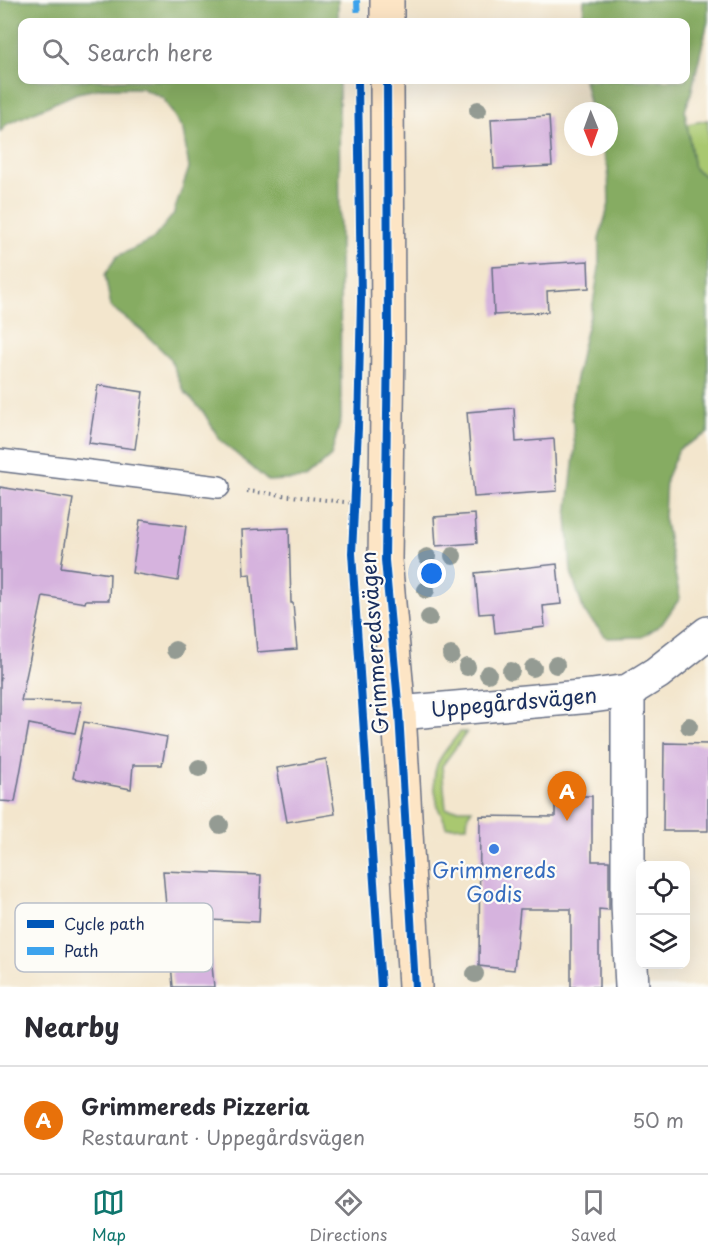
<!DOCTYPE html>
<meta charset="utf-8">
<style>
:root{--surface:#fff;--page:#f2f2f3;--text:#2b2b33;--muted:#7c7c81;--line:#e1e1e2;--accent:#0f766e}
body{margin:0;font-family:"Playpen Sans",sans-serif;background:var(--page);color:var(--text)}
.controls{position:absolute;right:18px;bottom:18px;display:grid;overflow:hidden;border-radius:12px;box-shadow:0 6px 24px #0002}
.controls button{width:54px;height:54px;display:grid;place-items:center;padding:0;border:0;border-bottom:2px solid var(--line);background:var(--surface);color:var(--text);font:30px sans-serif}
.compass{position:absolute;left:564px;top:102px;width:54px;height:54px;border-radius:50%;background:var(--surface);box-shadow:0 6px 24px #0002;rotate:179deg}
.you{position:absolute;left:432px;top:574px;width:21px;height:21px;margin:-15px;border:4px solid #fff;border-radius:50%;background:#1a73e8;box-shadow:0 0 0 9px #1a73e833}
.badge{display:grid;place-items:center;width:39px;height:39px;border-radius:50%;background:var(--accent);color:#fff;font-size:20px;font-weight:700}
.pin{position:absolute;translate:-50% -50px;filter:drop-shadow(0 2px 3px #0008)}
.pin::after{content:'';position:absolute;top:32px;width:21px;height:18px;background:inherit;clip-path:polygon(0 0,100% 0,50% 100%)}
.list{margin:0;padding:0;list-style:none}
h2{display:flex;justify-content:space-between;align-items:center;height:78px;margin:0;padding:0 24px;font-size:26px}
h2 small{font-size:20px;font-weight:400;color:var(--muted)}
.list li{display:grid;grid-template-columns:39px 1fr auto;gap:18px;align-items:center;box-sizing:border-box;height:108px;padding:0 24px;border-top:2px solid var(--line)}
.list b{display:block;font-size:22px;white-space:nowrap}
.list p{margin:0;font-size:20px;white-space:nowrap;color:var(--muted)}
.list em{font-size:20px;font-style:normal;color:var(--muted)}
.icon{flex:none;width:33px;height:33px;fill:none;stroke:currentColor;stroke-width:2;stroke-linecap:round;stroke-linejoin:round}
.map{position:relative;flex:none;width:708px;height:987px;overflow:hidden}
.search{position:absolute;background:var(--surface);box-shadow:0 6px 24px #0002;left:18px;right:18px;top:18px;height:66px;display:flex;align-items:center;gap:15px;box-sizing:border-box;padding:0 21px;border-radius:12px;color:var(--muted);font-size:22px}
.sheet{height:186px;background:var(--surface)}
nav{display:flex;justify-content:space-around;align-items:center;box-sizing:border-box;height:84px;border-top:2px solid var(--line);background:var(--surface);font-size:16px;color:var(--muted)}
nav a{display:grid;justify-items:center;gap:3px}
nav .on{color:var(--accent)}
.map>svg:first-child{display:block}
.green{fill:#a9c870;stroke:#627c67;stroke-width:1.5}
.forest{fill:#86ac62;stroke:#506e60;stroke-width:1.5}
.building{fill:#d6b3de}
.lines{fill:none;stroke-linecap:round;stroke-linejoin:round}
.lane-casing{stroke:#676f85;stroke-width:24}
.street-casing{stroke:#676f85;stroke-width:36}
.secondary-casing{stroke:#676f85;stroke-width:36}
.path{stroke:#676f85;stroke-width:4;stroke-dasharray:1.5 4.5;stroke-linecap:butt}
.lane{stroke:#fff;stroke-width:21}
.street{stroke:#fff;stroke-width:33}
.secondary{stroke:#fde5c5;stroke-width:33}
.quiet{stroke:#3da3ed;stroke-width:6;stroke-dasharray:12 6;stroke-linecap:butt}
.cycleway-casing{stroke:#fdfcf7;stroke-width:11}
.cycleway{stroke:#0057b8;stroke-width:8}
.tree{fill:#949b93}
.shop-dot{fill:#3f7fe0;stroke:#fdfcf7;stroke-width:2}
.labels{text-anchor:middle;stroke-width:4.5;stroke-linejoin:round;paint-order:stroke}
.street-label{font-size:21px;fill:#1b2f5e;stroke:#fdfcf7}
.shop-label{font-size:21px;fill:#366cbe;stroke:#fdfcf7}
.key{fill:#fdfcf7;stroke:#b9bec9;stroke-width:1.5}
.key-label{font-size:16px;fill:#1b2f5e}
</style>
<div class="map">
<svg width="708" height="987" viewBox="0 0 708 987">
<rect width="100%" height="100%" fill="#fdfcf7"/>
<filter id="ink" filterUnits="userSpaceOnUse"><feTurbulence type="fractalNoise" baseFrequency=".0167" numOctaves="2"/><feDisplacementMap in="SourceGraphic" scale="12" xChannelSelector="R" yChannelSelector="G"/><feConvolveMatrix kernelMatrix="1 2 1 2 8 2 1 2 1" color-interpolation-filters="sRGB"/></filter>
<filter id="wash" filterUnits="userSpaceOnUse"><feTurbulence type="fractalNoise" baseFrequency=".008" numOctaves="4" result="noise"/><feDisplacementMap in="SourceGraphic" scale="24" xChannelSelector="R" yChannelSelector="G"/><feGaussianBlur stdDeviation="1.35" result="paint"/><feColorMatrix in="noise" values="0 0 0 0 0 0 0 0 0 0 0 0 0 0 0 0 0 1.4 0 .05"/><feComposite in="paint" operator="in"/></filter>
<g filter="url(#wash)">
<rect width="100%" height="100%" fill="#f3e6cd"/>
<g class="green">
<path d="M708,120v58l-14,-9 -7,-45z"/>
<path d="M460,732h7l-25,34 4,43h26l-4,6 -1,11 -21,1c-1,-8 -4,-10 -7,-17 -2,-4 -2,-10 -3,-14 -7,-31 6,-41 24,-64z"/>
</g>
<g class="forest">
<path d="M0,0h338v22h-316v58h317l2,339 -10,37 -26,23 -37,2 -48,-41 -16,-27 -20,-22 -15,-34 -29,-28 -29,-22 -6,-32 11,-18 37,-18 20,-24 16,-47 -6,-38 -20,-32 -22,-10h-39l-25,5 -70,31 -7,8z"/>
<path d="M584,0h124v21l-17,72 -6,18 9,58 14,9v255l-29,16 -13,30 -2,38 16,81 -18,26 -20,13 -35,1 -23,-26 -13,-40 -4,-56 8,-68 -4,-44 11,-57 11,-43 6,-36v-29l10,-35 -1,-36 -7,-21h8v-36h-18l-7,-31h102v-58h-103z"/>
</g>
<g id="blocks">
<g class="building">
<path d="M549,116l3,50 -58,3 -3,-50z"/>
<path d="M588,261l1,27 -42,3 1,21 -54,3 -2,-48z"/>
<path d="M98,385l45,7 -8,57 -46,-6z"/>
<path d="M514,408l2,34 38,-3 3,52 -83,6 -7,-85z"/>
<path d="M0,487l73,12 -12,68 49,7 -1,26h-23l-1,3 -42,-7 -22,105 61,1 -7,31 -46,-9 -14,78 -15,-1z"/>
<path d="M475,514l2,29 -41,3 -2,-29z"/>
<path d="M140,520l46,6 -8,55 -46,-8z"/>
<path d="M289,528l2,75h2l4,46 -40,3 -7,-78 -6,1 -2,-45z"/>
<path d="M557,564l4,40 -18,2 2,21 -50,6 -2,-20 -14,1 -4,-41z"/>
<path d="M84,722l83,15 -5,28h-29l-2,24 -58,-11z"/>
<path d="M664,743l44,1v87h-45z"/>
<path d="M326,759l9,55 -48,8 -10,-54z"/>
<path d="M555,796h37v65h17v49l-10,-1v78h-28v-78h-51l-6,61 -35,-4 1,-150 75,1z"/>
<path d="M163,871l98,4 -2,47 -51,-2 6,67h-41z"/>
</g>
</g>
</g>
<g filter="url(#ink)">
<use href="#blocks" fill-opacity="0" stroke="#676f85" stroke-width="1.5"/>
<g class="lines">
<defs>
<path id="lane" d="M0,460l219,27"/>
<g id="street">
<path d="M628,691v213l4,83"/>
<path d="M399,713l193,-17 36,-5 29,-18 51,-40"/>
</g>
<g id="secondary">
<path d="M387,0v22"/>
<path d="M387,80l1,261 -3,219 14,153 16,274"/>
</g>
</defs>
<use href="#lane" class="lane-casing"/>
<use href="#street" class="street-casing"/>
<use href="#secondary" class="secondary-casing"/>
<g class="path">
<path d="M247,491l106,12"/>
<path d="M0,679l4,1"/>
</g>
<use href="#lane" class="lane"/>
<use href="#street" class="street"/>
<use href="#secondary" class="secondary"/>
<path class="quiet" d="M357,0l1,22"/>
<defs>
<g id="cycleway">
<path d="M358,80l3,219 -3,129 -6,125 29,434"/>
<path d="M387,80l1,261 -3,219 14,153 16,274"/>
</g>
</defs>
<use href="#cycleway" class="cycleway-casing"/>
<use href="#cycleway" class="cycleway"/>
</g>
<g class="tree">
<circle cx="478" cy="110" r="9"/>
<circle cx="453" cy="556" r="9"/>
<circle cx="427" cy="557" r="9"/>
<circle cx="426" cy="590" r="9"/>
<circle cx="429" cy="618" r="9"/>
<circle cx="175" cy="650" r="9"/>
<circle cx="451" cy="655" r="9"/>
<circle cx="556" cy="665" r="9"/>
<circle cx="467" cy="667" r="9"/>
<circle cx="533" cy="668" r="9"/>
<circle cx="511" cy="671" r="9"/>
<circle cx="488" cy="674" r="9"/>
<circle cx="689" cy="726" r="9"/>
<circle cx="199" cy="768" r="9"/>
<circle cx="220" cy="825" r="9"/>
<circle cx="475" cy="974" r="9"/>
</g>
</g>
<circle class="shop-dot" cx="494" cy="849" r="6"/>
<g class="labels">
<g class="street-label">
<text transform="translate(375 643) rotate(-94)" y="7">Grimmeredsvägen</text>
<text transform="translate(514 703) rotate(-5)" y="7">Uppegårdsvägen</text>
</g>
<g class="shop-label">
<text x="494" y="878">Grimmereds<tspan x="494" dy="24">Godis</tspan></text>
</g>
</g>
<rect x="15" y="903" width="198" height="69" rx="9" class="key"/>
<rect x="27" y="920" width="27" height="8" fill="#0057b8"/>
<rect x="27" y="947" width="27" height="8" fill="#3da3ed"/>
<g class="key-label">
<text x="64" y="930">Cycle path</text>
<text x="64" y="957">Path</text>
</g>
</svg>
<div class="controls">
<button><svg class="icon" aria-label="locate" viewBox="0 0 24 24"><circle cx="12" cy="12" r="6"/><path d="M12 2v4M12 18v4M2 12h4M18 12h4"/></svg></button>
<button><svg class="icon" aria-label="layers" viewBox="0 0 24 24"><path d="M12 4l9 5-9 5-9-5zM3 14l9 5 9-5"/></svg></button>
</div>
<svg class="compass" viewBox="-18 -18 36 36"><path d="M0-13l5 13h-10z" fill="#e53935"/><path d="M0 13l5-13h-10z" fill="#7c7c81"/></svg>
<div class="you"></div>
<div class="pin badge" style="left:567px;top:821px;background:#e8710a">A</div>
<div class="search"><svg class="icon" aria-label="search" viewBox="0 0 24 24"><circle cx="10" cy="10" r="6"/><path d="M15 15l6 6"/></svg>Search here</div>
</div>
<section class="sheet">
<h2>Nearby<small></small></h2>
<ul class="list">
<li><span class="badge" style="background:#e8710a">A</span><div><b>Grimmereds Pizzeria</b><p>Restaurant · Uppegårdsvägen</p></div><em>50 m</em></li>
</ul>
</section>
<nav>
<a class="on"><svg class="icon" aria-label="map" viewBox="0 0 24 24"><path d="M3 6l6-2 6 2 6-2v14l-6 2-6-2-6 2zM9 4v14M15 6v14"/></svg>Map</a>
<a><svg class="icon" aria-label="directions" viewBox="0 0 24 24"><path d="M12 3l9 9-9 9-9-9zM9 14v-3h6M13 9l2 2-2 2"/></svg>Directions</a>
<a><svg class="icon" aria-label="saved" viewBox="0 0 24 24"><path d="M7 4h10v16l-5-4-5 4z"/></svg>Saved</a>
</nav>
